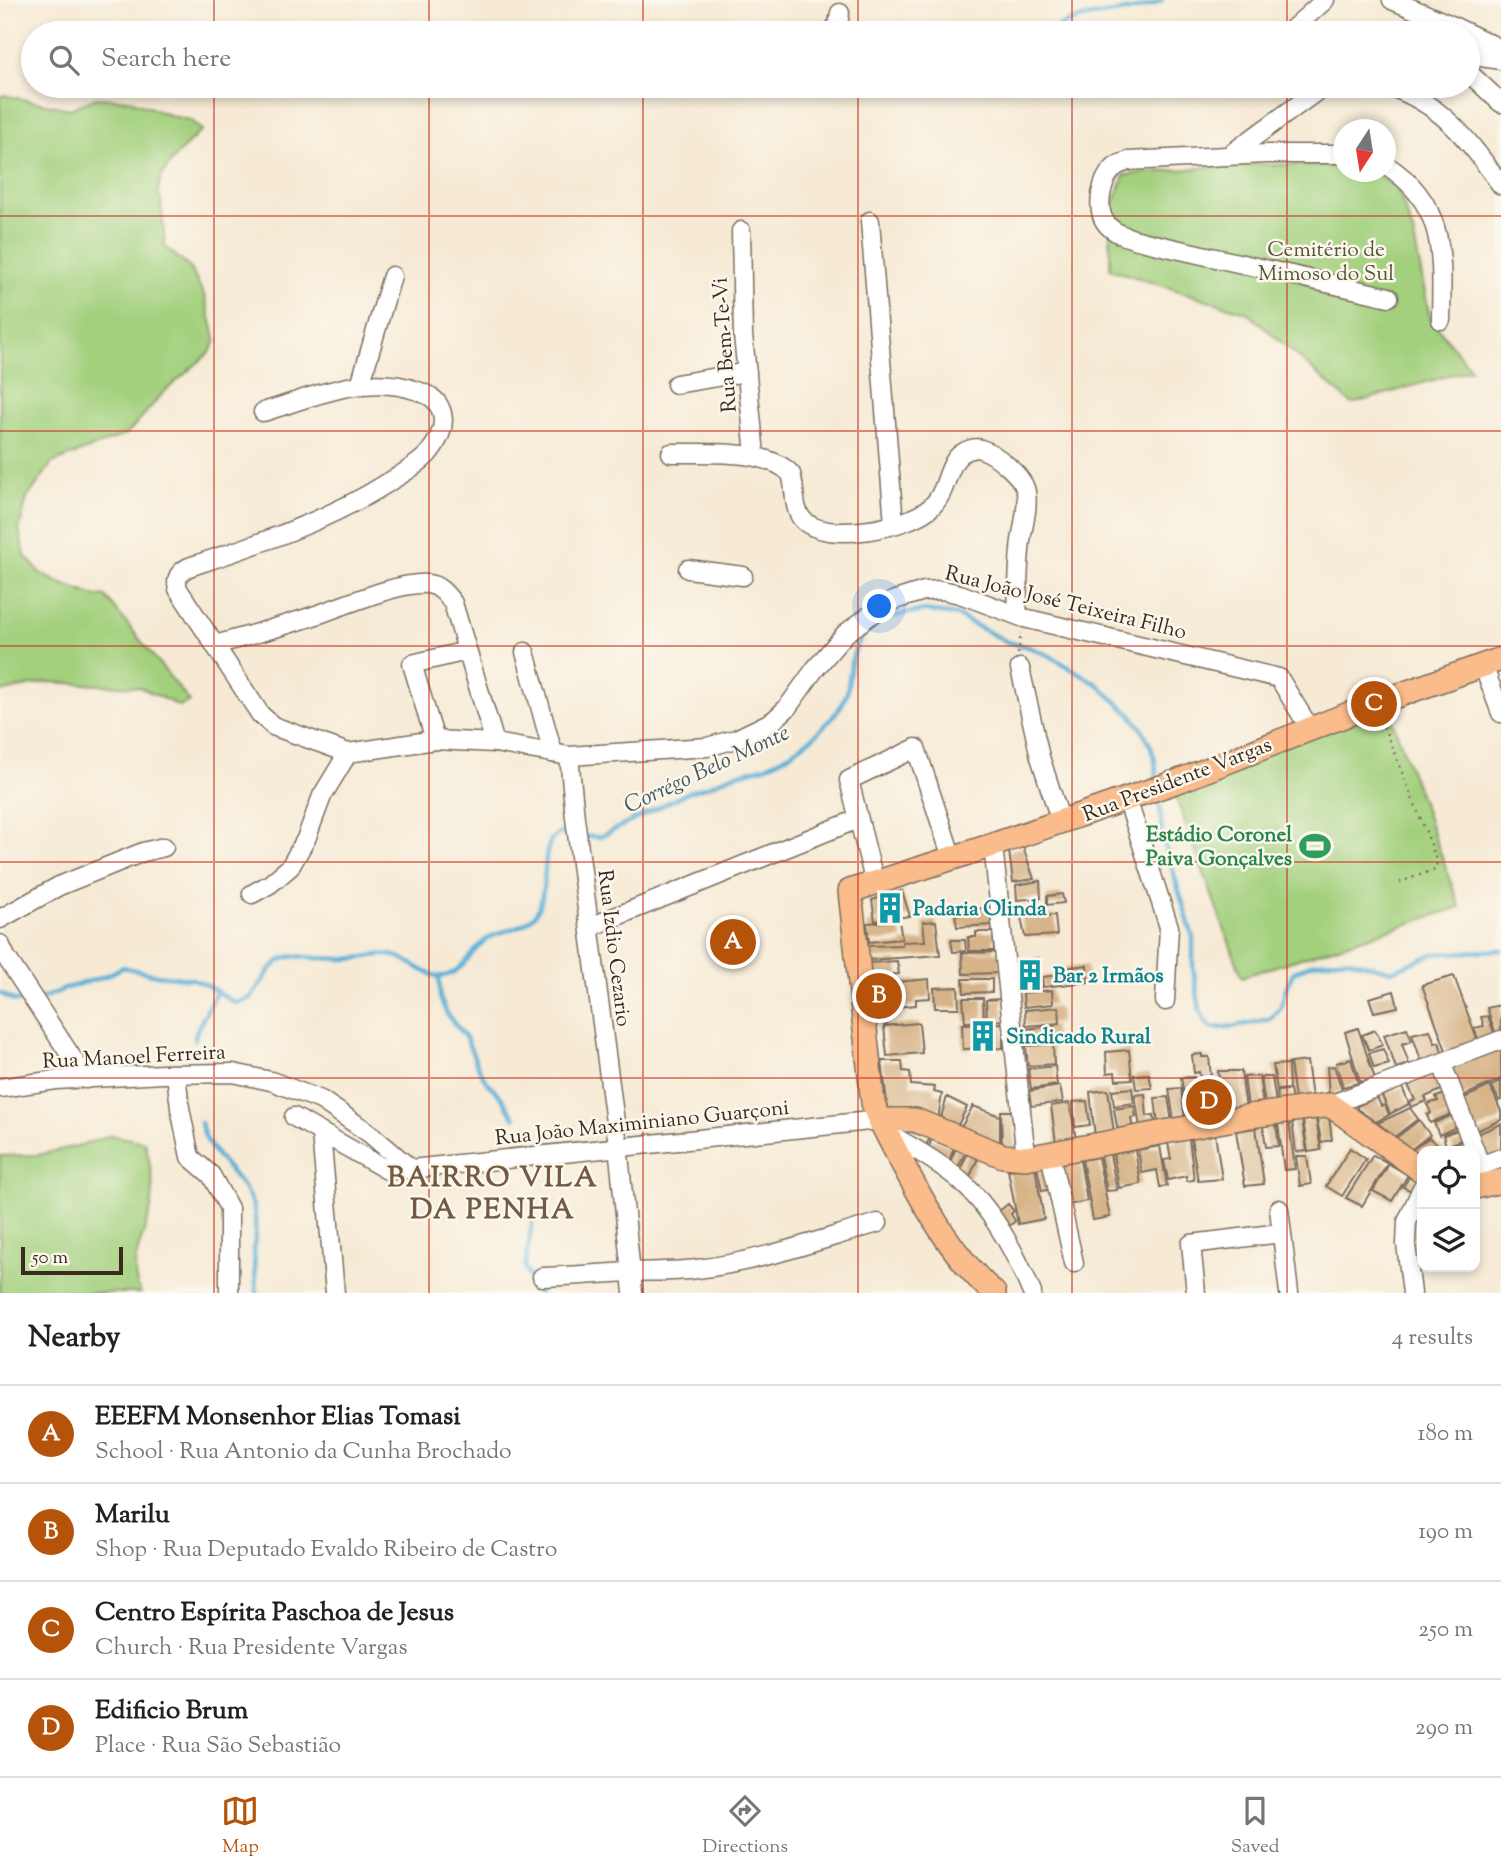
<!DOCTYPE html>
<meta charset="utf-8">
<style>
:root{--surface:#fff;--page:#f2f2f2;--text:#222;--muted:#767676;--line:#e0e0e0;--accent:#b45309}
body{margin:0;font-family:"Sorts Mill Goudy",serif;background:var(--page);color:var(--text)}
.controls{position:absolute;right:21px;bottom:21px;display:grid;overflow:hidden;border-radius:14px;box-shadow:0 4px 10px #0003}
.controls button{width:63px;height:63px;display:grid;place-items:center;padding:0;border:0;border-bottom:2px solid var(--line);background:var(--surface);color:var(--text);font:35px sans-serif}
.compass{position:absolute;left:1333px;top:119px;width:63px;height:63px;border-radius:50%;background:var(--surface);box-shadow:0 4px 10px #0003;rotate:192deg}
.scale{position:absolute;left:21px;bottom:18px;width:102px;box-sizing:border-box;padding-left:7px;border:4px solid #3b2a1e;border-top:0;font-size:19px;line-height:24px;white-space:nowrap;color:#3b2a1e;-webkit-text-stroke:5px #fbf7ec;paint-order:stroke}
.you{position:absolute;left:880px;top:607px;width:24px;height:24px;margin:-18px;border:5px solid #fff;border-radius:50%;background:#1a73e8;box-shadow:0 0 0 10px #1a73e833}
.badge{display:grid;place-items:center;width:46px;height:46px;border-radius:50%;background:var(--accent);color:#fff;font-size:23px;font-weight:700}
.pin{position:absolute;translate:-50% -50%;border:4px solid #fff;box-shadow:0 2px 7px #0006}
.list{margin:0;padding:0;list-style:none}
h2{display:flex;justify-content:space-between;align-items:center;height:91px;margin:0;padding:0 28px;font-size:30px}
h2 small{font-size:23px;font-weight:400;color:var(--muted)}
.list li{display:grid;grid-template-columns:46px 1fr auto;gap:21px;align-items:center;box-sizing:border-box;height:98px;padding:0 28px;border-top:2px solid var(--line)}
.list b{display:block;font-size:26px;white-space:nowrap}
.list p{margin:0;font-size:23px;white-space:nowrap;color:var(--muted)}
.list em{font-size:23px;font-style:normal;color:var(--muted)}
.icon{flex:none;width:38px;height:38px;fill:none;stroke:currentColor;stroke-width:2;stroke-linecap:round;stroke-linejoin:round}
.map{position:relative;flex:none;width:1501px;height:1293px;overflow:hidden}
.search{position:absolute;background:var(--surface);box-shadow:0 4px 10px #0003;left:21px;right:21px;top:21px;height:77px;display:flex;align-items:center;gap:18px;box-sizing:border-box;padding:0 24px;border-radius:38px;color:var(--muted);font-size:26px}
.sheet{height:483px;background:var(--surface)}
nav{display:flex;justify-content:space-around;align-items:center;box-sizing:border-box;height:98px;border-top:2px solid var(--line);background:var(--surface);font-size:19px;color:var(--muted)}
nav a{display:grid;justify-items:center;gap:4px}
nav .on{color:var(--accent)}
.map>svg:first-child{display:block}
.green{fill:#a2d07d;stroke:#6e7d4e;stroke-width:2}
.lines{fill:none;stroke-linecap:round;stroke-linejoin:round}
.stream{stroke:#5bb0d7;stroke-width:4.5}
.building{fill:#d7b488}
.minor-casing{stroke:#7c6d5e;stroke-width:21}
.major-casing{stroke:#7c6d5e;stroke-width:26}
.path{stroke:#7c6d5e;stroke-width:2.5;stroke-dasharray:2 5;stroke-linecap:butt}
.minor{stroke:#fff;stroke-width:18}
.major{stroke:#f9bc8a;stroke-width:23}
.grid{fill:none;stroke:#c8321e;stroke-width:2;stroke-opacity:0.55}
.labels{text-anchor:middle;stroke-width:5;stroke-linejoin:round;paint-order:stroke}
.park-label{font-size:21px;fill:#555436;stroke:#fbf7ec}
.street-label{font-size:21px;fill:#3b2a1e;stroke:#fbf7ec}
.leisure-label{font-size:21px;font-weight:bold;fill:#27864d;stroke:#fbf7ec;text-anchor:end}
.culture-label{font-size:21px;font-weight:bold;fill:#0d838f;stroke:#fbf7ec;text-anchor:start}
.water-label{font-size:23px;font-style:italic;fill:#46595f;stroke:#fbf7ec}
.district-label{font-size:28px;font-weight:bold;letter-spacing:2px;fill:#725a43;stroke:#fbf7ec}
</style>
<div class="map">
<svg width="1501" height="1293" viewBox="0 0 1501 1293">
<rect width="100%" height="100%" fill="#fbf7ec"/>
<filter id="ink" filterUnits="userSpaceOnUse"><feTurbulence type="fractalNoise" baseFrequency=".0143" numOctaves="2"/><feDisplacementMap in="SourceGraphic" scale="14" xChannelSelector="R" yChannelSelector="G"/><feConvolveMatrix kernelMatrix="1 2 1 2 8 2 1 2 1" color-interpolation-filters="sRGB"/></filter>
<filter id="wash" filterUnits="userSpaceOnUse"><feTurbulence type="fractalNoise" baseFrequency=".00686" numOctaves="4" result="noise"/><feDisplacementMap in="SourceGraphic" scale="28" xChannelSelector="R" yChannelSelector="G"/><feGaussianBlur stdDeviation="1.57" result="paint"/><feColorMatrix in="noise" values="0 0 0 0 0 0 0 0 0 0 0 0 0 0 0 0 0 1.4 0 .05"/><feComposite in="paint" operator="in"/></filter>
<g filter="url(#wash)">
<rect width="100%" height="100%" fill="#f6ead5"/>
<g class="green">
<path d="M3,95l67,14 26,-11 34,2 42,16 18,4 12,10c-15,15 -54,47 -41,71l4,46 25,21 15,29 11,44 -6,11 -46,40 -37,42 -75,29 -25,35 -8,32 6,26 15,17 19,10 39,14 7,-1 85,106 -11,4 -40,-19 -92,-5 -47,10v-593z"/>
<path d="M1242,164l101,2 1,6h29l25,18 15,42 17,86 41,51 -119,35 -104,-91 -138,-44v-53l14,-41z"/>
<path d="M1389,711l71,196 -218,70 -71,-193z"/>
<path d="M110,1135l35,7c4,19 10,41 7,60 -4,31 -28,61 -11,91h-141v-137l38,-1 47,-11z"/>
</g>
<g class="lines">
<g class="stream">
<path d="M1050,33c29,-25 78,-14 112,-33"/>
<path d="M1159,794l3,41 31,102v31l7,42 5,11 5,5 4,2 24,-2 32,-7 11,-12 4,-17 8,-17 20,-10 33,-4 46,12 41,-17 68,-4"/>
<path d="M583,836l17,1 89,-45 20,-6 24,-11 31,-8 21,-10 27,-19 20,-20 9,-12 6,-13 4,-30 4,-13 6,-11 7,-9 16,-11 24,-6 17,-2 31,4 51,27 22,5 21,9 47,28 35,32 10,13 9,18 4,14 2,20"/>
<path d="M439,976l1,22 7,16 19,24 13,31 7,12 15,16 14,21"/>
<path d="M0,993l15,8h13"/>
<path d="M40,999l30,-12 36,-11 17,-9 34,8 35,4 13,5 30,19 14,-4c12,-12 18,-32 34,-40 9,-5 22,-2 32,-1 10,0 21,1 32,1 18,0 35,-8 52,-2 15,6 32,24 49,18 16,-6 25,-26 39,-36 18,-12 43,-9 52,-32 8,-19 3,-54 13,-68 3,-4 5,-4 9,-6l13,3"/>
<path d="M195,1039l1,-7 21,-41"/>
<path d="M201,1123c5,33 42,52 52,83 4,13 2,29 1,43 0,15 1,29 3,44"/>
<path d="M534,1211l-9,56 6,15 8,11"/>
</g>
</g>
<g id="blocks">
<g class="building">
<path d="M1023,847l11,32 -21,3 -4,-31z"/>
<path d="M1040,881l1,17 -24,2 -1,-15z"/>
<path d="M902,891l8,25 -35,5 -3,-21z"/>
<path d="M1062,894l2,9 -17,2v-9z"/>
<path d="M990,906l2,19 -35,2 -2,-12z"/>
<path d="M1055,915l2,20 -32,2 -4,-20z"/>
<path d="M899,921l3,18 -33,3 -2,-19z"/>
<path d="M936,921l4,34 -72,5 -1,-14 35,-1v-3l23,-1 -2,-19z"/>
<path d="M976,932h17l1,19h-25l-1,-14h8z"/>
<path d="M951,940h14l1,11 -13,1z"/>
<path d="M999,952l2,21 -38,1 -1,-21z"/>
<path d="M1038,958l3,30 -18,2 -3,-29z"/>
<path d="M897,961l2,13 -28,2 -2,-13z"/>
<path d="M1087,965l1,17 -45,5 -1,-10 16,-2 -1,-6z"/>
<path d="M1454,976l24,66 -31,11 -25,-68z"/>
<path d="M929,979l1,19 -14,1v6l-39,4 -3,-25z"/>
<path d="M963,979h29v13l-28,1z"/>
<path d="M958,987l1,21h-24l-1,-20z"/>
<path d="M1052,990l1,14 -29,3 -1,-14z"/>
<path d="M1394,991l4,16 -24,5 -5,-14z"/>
<path d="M963,998h20l1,23 -19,1z"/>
<path d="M1002,999l2,21 -17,1 -1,-21z"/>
<path d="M1501,1005v32l-4,1 -10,-30z"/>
<path d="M1059,1007l1,16 -34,3 -1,-16z"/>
<path d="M1488,1016l7,19 -16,6 -5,-13 10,-2 -3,-9z"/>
<path d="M919,1023l3,30 -35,3 -3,-30z"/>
<path d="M1003,1023v25l-40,1 -1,-25z"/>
<path d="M1054,1026l1,16 -29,2 -1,-15z"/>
<path d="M1358,1028l17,51 -15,3 -15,-50z"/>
<path d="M1407,1028l5,13 -10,3 7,20 -13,4 -12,-33z"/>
<path d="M1375,1030l8,15 -14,5 -7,-15z"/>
<path d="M1430,1030l5,13 4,-1 4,13 -21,8 -10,-29z"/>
<path d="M1053,1044l1,20 -26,2 -2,-20z"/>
<path d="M1501,1046v33l-40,18 -12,-27z"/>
<path d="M1383,1049l6,15 -15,4 -5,-15z"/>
<path d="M1129,1050l3,29 -16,1 -1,-8 -8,1 -1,-21z"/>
<path d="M1202,1054v3h7l2,19 -11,1 -1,-5 -5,1 -2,-18z"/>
<path d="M1351,1059l7,24 -15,4 -7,-24z"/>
<path d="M882,1061h20l1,10 7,1 1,13 24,2 -1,5 8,2 -4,25 -50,-8z"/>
<path d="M1307,1061l5,36 -17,2 -5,-36z"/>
<path d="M1288,1064l1,25 -12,1 -4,-25z"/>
<path d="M1055,1066l2,19 -26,4 -3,-20z"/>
<path d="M1334,1066l8,24 -13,5 -2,-28z"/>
<path d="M1218,1071h23l5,37 -23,3z"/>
<path d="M1439,1073l5,16 -19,8 2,4 -16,6 -2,-5 6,-2 -7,-15z"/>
<path d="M1149,1074l3,14 -16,1 -2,-14z"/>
<path d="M1259,1076l4,29 -15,2 -4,-30z"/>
<path d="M1194,1077l6,40 -12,2 -7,-41z"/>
<path d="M1261,1077h11l4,26 -11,2z"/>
<path d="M1217,1081l3,32 -18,3 -4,-26h5v-8z"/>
<path d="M1501,1081v19l-2,1 -7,-15z"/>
<path d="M1060,1086l3,16 -32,4 -2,-15z"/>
<path d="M1490,1086l11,25v9l-25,11 -14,-32z"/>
<path d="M1402,1087l7,17 -19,10 -8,-18z"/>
<path d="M1132,1088l2,15 -20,3 -2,-16z"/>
<path d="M1181,1088l4,32 -11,1 -5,-32z"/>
<path d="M1108,1090l6,43 -19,4 -5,-45z"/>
<path d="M1290,1090l2,10 -14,2 -1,-11z"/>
<path d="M1448,1093l8,19 -26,11 -3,-8 4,-2 -4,-9 11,-3 -2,-4z"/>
<path d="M1145,1094l2,22 7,-1 1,10 -15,3 -5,-33z"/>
<path d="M947,1097l20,10 -10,20 -17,-7z"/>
<path d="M1168,1097l4,25 -14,3 -3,-27z"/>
<path d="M1377,1097l4,9 4,-1 4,10 -13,7 -19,-13v-3z"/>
<path d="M1087,1101l3,24 -15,2 -2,-25z"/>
<path d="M1070,1103l6,37 -20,3 -5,-37z"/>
<path d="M973,1106l27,10v32l-41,-17z"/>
<path d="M1134,1106l2,11 -5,1 2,12 -15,2 -4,-23z"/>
<path d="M1410,1108l8,11 -24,18 -16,-14z"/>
<path d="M1001,1111h13l1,36 -13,-1z"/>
<path d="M1457,1113l4,12 -22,10 -5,-12z"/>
<path d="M1329,1117l3,23 -11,2 -4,-23z"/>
<path d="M1316,1119l5,31 -13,2 -5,-31z"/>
<path d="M1302,1120l5,31 -11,1 -4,-30z"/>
<path d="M1419,1120l11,15 -22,17 -12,-14z"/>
<path d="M1289,1122l6,47 -11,1 -6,-46z"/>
<path d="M1276,1124l3,22 -13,1 -3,-21z"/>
<path d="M1501,1124v32l-12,5 -12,-27z"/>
<path d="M1256,1128l8,56 -19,2 -9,-55z"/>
<path d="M1463,1128l3,10 -20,8 -3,-11z"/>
<path d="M905,1130l25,8 -7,13 -20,-16z"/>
<path d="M1215,1134l7,45 -24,2 -7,-43z"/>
<path d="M1189,1138l5,42 -7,1 -1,-5 -18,4 -4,-20 7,-1 -3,-16z"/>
<path d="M1429,1138l16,13h-23v12l-13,-11z"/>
<path d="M932,1139l22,9 -7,18 -21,-13z"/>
<path d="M1467,1140l5,11h-18l-3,-6z"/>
<path d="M1160,1146l7,40 -7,1 -3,-17 -15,3 -4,-23z"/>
<path d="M956,1148l9,5 -9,19 -9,-4z"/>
<path d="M1350,1148l16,11 -24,37 -16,-10z"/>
<path d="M1135,1150l6,34 -22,4 -6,-34z"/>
<path d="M967,1154l11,4 -9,21 -11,-5z"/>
<path d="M1110,1154l7,36 -10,1 -7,-35z"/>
<path d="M1373,1155l15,8 -26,43 -16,-8z"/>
<path d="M1296,1156h11l4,28 -11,2z"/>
<path d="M1098,1157l12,60 -17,3 -11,-60z"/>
<path d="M1080,1159l7,42 -19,4 -9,-41z"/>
<path d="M1389,1164l19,11 -16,26 -19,-10z"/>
<path d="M1051,1165l6,23 -15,3 -5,-24z"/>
<path d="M1035,1167l9,52 -26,5 -10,-54z"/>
<path d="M1410,1176l10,5 -6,11 -11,-5z"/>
<path d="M1008,1204l6,7 -3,3 4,7 -9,8 -13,-13z"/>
</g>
</g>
</g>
<g filter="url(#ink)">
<use href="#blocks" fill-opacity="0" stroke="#7c6d5e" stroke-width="2"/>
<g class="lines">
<defs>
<g id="minor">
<path d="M1392,0l59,25 50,24"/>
<path d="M831,33l7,-9 2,-11"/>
<path d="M1288,33l37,-33"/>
<path d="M1468,55l33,5"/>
<path d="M1468,72l33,31"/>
<path d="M1388,86c55,18 80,54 113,99"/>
<path d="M1344,154h-78l-138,7c-5,2 -12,4 -15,8 -12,11 -17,39 -8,53 9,13 26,16 40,20l244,55"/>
<path d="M1228,156l96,-70"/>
<path d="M1386,165c61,39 56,92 55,155"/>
<path d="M870,221l24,303"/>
<path d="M741,231l2,104 12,120"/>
<path d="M676,384l71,-12"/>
<path d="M360,385l32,-109"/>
<path d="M263,412c50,-15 103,-40 155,-21 11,4 19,8 23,19 6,15 -3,32 -13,44 -10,11 -26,20 -39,28 -61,39 -131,62 -200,85 -10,5 -14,11 -11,22l82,125 13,12 75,27 87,-13 60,3 74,13 138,-9 29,-8 37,-18 14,-13 28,-39 30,-35 24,-18 26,-16 29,-9 18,-1 18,4 64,24 255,60 31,51"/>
<path d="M671,453c34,1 96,-5 120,21 5,14 1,34 12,46 23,24 104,8 127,-12 18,-15 16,-43 31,-54 5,-4 14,-7 20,-5 14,4 43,28 45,43 3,19 -5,39 -6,58 -2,22 -2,43 -3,65"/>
<path d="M688,569l55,7"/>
<path d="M215,645c35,-10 70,-19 104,-31 27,-9 82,-33 109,-30 11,1 18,10 25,19l42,140"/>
<path d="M525,652l28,101"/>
<path d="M1483,665l18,48"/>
<path d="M1020,668l20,89 21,65"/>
<path d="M435,740l-23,-76 55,-13"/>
<path d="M569,756l6,62 43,327 15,148"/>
<path d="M1127,799l42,128 -4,74"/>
<path d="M993,845l33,313"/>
<path d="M875,884l-26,-104 67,-32 36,110"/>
<path d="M252,894l18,-10 20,-17 16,-28 16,-43 26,-43"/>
<path d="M0,919l59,-33 84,-34 21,-5"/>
<path d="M590,927l268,-108"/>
<path d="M0,944l6,13 80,122"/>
<path d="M1442,1064l39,103"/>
<path d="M176,1074l4,34 10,49 21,18 18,33v85"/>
<path d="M0,1088l56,-8 107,-6 70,-1 38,8 50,19 48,33 42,36"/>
<path d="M1330,1105l171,-65"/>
<path d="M294,1117l93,53 24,-1 468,-49"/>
<path d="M321,1133l14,160"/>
<path d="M887,1133c20,11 41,23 60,37 41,30 66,77 85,123"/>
<path d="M1050,1154l24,109"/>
<path d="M1475,1168l26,-10"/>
<path d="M1279,1209l10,84"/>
<path d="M542,1277c28,-1 57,-3 85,-5 24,-1 47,0 70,-3 61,-7 122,-29 181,-46"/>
<path d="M1196,1293l-5,-49 90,-11"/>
<path d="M1412,1293l-6,-49 1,-22 15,-34"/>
</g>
<g id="major">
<path d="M879,1120h36l88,36 23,2 224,-42 80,-11 92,66"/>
<path d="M1475,1187l26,-6"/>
<path d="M994,1293c-42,-37 -67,-84 -93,-132 -10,-20 -21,-38 -28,-58l-23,-212 143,-46 188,-65 193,-76 127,-45"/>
</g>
</defs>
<use href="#minor" class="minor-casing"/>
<use href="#major" class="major-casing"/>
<g class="path">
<path d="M1018,654l3,-21"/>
<path d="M1381,720l51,127 5,16 -3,7 -34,12"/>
</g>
<use href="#minor" class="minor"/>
<use href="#major" class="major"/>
</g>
</g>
<path class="grid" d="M214,0v33M429,0v33M643,0v33M858,0v33M1072,0v33M1287,0v33M214,86v1207M429,86v1207M643,86v1207M858,86v1207M1072,86v1207M1287,86v1207M0,216h1501M0,431h1501M0,646h1501M0,862h1501M0,1078h1501"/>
<defs>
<symbol id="stadium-bare" viewBox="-9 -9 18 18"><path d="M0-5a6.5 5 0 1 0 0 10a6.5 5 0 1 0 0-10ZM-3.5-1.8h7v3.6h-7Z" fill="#2e9e5b" stroke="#fbf7ec" stroke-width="2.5" paint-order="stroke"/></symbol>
<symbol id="building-bare" viewBox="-9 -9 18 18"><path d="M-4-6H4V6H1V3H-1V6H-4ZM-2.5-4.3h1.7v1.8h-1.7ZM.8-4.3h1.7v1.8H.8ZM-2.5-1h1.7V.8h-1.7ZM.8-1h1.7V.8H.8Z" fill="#0f9aa8" stroke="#fbf7ec" stroke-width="2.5" paint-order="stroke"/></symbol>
</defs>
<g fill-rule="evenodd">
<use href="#stadium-bare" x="1293" y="824" width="44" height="44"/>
<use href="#building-bare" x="868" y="886" width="44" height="44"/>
<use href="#building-bare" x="1008" y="953" width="44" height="44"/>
<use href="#building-bare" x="961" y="1014" width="44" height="44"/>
</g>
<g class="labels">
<g class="park-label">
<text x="1326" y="256">Cemitério de<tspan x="1326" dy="24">Mimoso do Sul</tspan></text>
</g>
<g class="street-label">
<text transform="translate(724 345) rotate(-94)" y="7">Rua Bem-Te-Vi</text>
<text transform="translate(1066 602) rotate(14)" y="7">Rua João José Teixeira Filho</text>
<text transform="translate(1177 779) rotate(-21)" y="7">Rua Presidente Vargas</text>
<text transform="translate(615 948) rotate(83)" y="7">Rua Izdio Cezario</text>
<text transform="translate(134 1056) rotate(-3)" y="7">Rua Manoel Ferreira</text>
<text transform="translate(642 1122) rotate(-6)" y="7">Rua João Maximiniano Guarçoni</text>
</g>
<g class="leisure-label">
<text x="1292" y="841">Estádio Coronel<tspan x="1292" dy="24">Paiva Gonçalves</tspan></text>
</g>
<g class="culture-label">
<text x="913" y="915">Padaria Olinda</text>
<text x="1053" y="982">Bar 2 Irmãos</text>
<text x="1006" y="1043">Sindicado Rural</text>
</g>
<g class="water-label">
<text transform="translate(706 768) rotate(-25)" y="8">Corrégo Belo Monte</text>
</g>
<g class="district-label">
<text x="493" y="1186">BAIRRO VILA<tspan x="493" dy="32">DA PENHA</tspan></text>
</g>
</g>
</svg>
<div class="controls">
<button><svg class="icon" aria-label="locate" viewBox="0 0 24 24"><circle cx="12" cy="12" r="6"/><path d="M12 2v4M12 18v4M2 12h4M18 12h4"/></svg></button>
<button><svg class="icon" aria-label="layers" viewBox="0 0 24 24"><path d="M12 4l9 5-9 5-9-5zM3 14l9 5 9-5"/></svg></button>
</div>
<svg class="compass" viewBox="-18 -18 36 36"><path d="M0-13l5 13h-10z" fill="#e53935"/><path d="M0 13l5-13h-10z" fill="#767676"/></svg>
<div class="scale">50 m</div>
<div class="you"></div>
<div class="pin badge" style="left:733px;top:942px">A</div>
<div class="pin badge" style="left:879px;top:996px">B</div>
<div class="pin badge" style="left:1374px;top:704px">C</div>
<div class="pin badge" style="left:1209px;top:1102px">D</div>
<div class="search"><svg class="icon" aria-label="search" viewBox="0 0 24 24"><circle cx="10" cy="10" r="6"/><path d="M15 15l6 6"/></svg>Search here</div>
</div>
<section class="sheet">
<h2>Nearby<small>4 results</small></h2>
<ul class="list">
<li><span class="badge">A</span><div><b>EEEFM Monsenhor Elias Tomasi</b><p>School · Rua Antonio da Cunha Brochado</p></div><em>180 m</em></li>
<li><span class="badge">B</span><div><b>Marilu</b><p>Shop · Rua Deputado Evaldo Ribeiro de Castro</p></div><em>190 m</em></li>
<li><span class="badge">C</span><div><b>Centro Espírita Paschoa de Jesus</b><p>Church · Rua Presidente Vargas</p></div><em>250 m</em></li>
<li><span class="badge">D</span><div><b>Edificio Brum</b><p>Place · Rua São Sebastião</p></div><em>290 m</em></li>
</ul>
</section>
<nav>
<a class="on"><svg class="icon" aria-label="map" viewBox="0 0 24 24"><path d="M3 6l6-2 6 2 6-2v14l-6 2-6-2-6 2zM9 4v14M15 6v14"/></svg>Map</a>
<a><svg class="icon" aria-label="directions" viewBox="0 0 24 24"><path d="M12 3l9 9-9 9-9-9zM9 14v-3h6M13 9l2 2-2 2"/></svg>Directions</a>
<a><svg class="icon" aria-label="saved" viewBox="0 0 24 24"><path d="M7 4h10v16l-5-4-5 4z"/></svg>Saved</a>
</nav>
